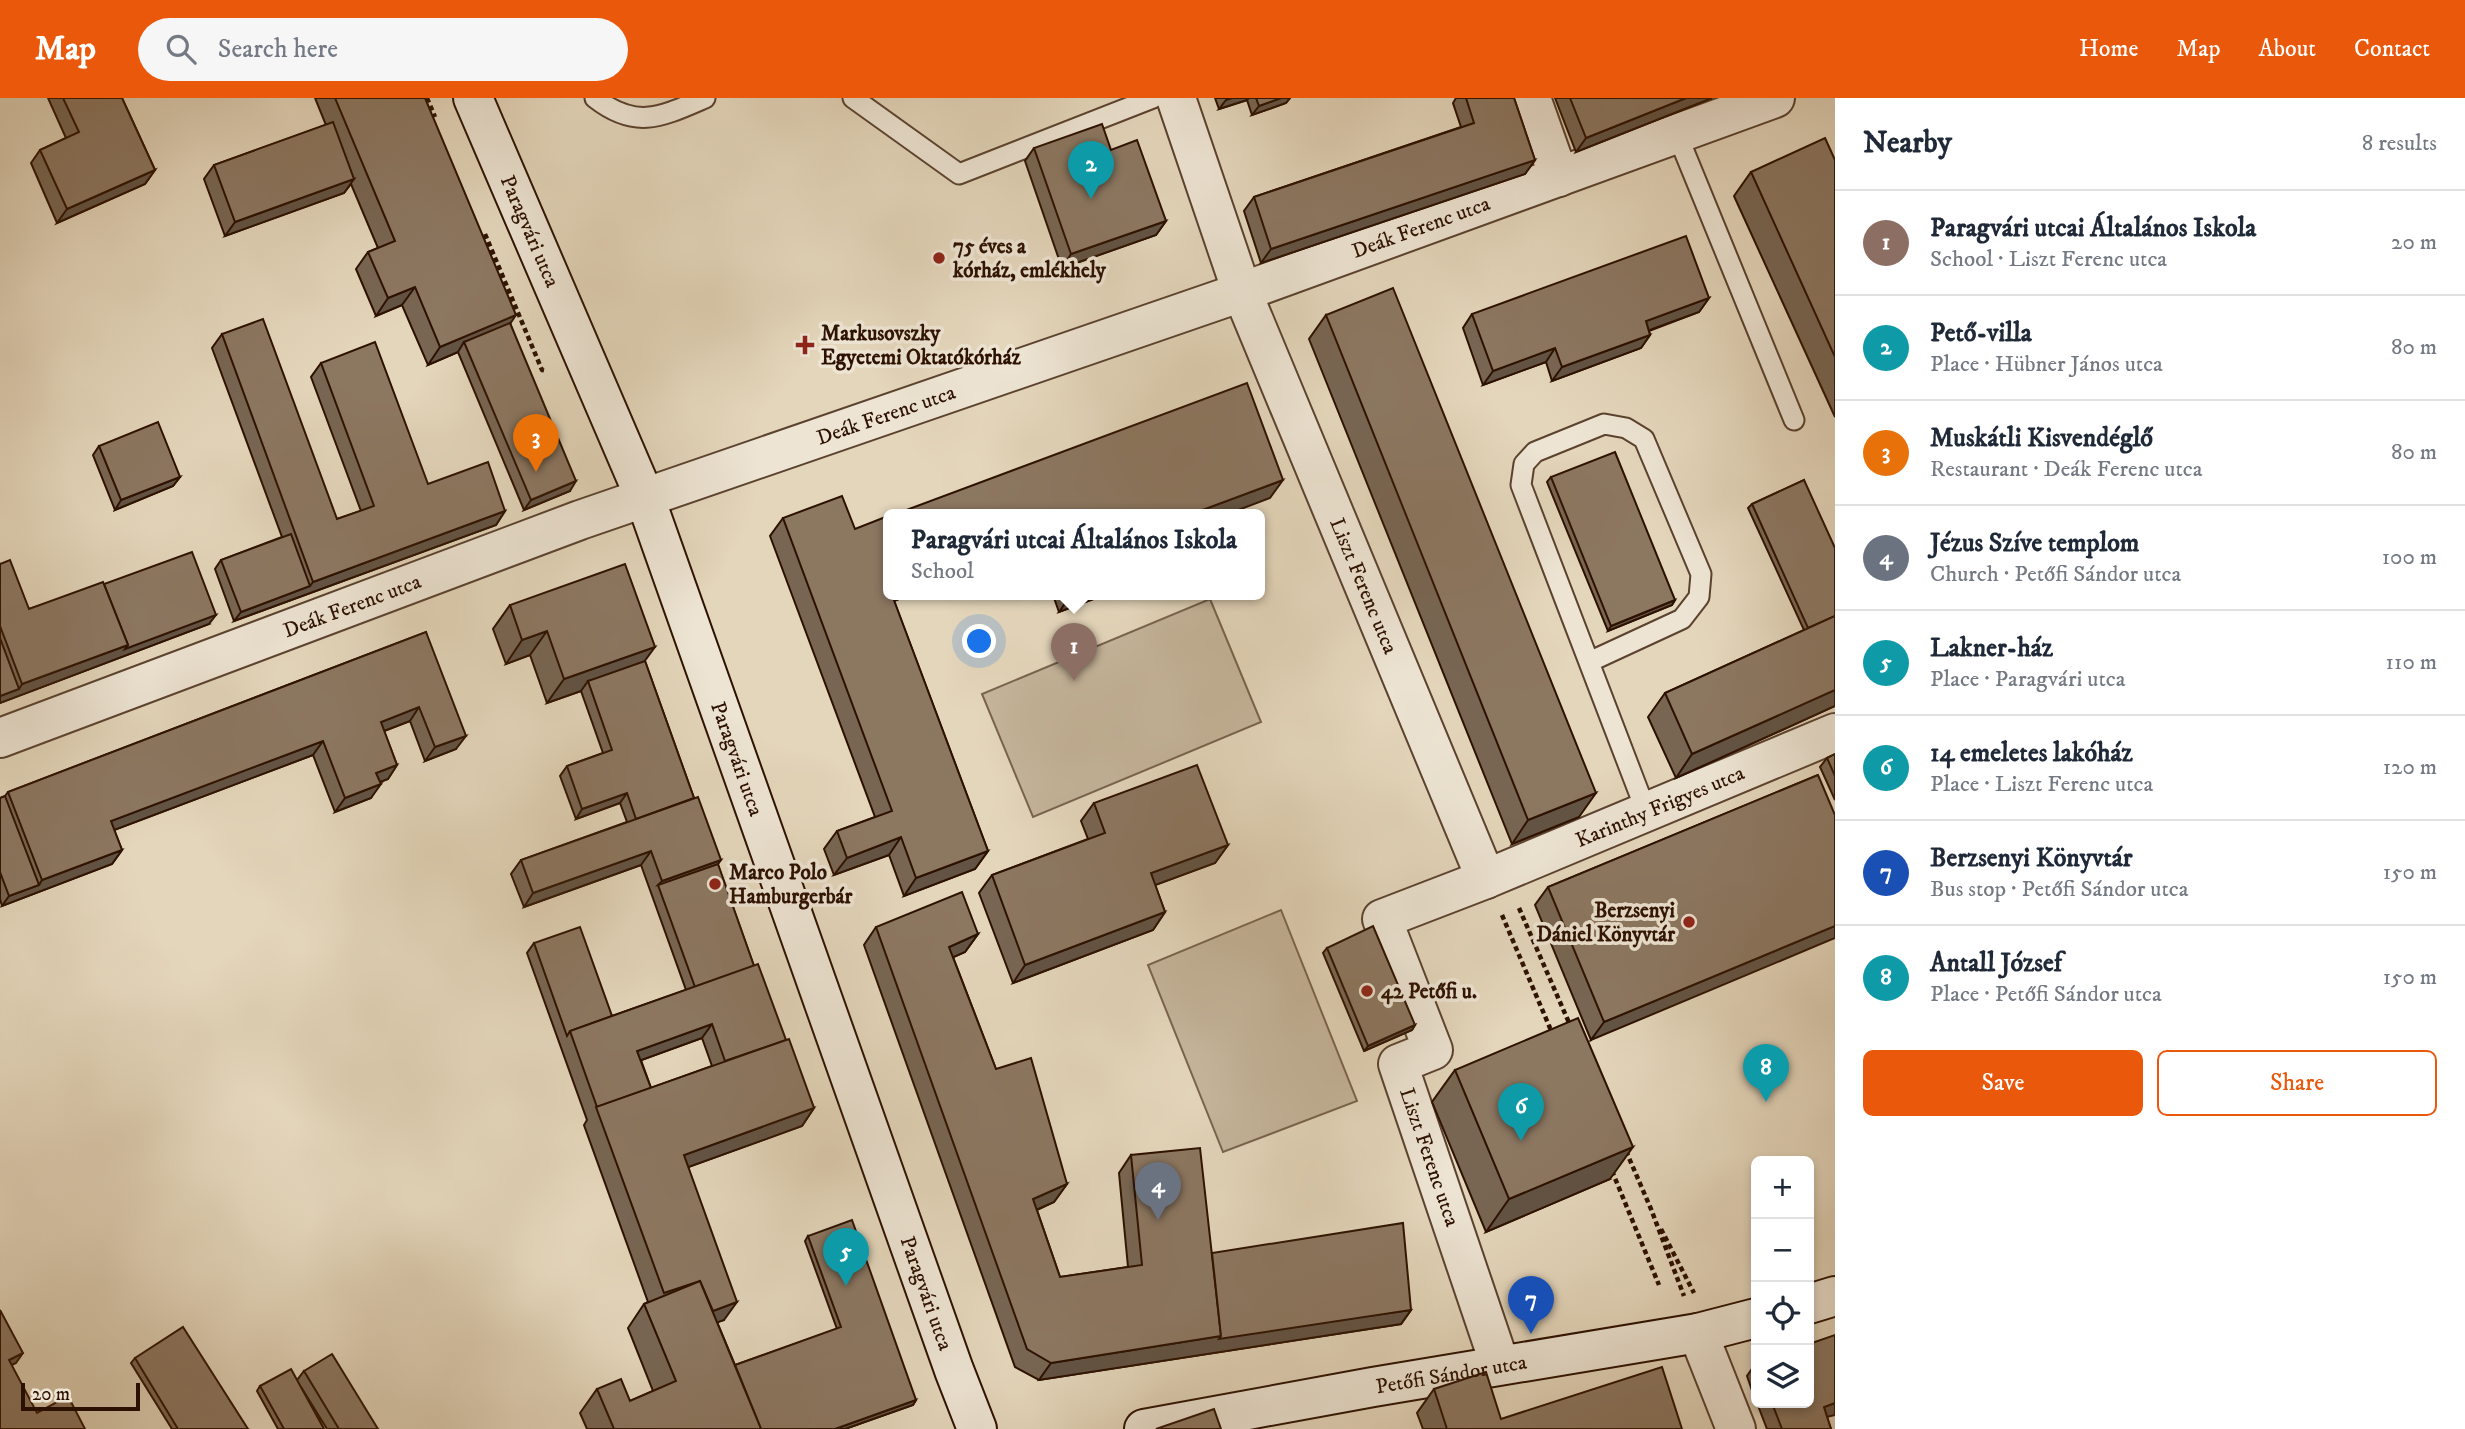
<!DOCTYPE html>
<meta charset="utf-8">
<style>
:root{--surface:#fff;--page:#f6f6f7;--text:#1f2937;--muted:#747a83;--line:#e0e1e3;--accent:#ea580c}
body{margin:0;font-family:"IM FELL DW Pica",serif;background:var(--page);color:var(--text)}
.controls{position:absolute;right:21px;bottom:21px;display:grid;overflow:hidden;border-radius:10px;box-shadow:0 4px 10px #0003}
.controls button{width:63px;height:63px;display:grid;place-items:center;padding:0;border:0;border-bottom:2px solid var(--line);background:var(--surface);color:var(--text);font:35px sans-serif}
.scale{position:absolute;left:21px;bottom:18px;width:119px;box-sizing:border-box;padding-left:7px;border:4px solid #2d1100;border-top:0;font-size:19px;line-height:24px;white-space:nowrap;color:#2d1100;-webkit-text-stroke:5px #ede4d3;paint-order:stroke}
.you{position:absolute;left:980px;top:544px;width:24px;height:24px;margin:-18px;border:5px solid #fff;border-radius:50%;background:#1a73e8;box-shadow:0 0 0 10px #1a73e833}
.badge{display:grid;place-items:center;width:46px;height:46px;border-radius:50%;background:var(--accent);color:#fff;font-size:23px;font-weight:700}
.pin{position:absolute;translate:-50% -58px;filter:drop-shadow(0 2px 4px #0008)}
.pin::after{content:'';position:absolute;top:37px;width:24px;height:21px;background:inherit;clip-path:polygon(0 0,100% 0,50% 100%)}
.popup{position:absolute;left:883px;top:411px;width:382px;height:91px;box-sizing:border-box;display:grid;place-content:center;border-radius:10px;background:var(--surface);filter:drop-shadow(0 2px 5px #0005);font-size:23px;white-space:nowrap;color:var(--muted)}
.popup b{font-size:26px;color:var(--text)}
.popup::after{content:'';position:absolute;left:50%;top:100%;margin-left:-14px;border:14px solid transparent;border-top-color:var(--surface)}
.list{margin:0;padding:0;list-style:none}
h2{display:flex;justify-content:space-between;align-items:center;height:91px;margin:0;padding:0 28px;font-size:30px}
h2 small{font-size:23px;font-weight:400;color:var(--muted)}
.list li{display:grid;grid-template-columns:46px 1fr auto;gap:21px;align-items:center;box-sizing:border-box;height:105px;padding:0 28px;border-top:2px solid var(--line)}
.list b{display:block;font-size:26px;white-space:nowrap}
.list p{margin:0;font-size:23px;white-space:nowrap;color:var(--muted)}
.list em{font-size:23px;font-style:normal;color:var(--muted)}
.actions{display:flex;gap:14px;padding:21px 28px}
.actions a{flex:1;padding:16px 0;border:2px solid var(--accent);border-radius:10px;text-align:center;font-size:24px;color:var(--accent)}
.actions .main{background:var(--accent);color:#fff}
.icon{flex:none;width:38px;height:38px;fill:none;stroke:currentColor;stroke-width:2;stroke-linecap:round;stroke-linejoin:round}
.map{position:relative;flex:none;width:1835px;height:1331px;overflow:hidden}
header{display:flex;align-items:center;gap:42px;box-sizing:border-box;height:98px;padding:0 35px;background:var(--accent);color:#fff}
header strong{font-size:33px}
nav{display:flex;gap:38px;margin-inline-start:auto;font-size:24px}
.search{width:490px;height:63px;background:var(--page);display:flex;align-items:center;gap:18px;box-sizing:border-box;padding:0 24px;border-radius:38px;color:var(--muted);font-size:26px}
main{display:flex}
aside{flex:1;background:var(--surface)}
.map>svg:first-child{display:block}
.green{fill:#c5b59b;stroke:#79634e;stroke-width:2}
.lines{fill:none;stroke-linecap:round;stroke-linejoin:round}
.lane-casing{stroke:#5b422f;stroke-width:23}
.street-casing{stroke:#5b422f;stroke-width:42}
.secondary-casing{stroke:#2d1100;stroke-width:42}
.path{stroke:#2d1100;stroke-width:4.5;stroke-dasharray:5 3.5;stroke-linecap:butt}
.lane{stroke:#ede4d3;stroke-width:19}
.street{stroke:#ede4d3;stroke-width:38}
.secondary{stroke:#ede4d3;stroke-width:38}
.wall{fill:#786653;stroke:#2d1100;stroke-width:2;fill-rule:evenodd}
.shaded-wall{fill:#625344;stroke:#2d1100;stroke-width:2}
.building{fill:#8c7761;stroke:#2d1100;stroke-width:2}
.poi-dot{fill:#8f2418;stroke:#ede4d3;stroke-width:2.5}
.labels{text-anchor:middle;stroke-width:7;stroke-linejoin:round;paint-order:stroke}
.street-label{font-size:21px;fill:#2d1100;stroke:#ede4d3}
.poi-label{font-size:21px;font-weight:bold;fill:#2d1100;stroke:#ede4d3;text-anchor:start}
</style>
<header>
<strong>Map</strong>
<div class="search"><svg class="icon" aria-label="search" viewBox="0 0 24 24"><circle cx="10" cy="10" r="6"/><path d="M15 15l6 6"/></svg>Search here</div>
<nav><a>Home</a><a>Map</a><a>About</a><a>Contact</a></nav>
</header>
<main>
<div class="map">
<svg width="1835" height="1331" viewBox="0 0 1835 1331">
<rect width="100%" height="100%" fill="#e4d6bb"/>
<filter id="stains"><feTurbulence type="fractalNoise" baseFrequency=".00286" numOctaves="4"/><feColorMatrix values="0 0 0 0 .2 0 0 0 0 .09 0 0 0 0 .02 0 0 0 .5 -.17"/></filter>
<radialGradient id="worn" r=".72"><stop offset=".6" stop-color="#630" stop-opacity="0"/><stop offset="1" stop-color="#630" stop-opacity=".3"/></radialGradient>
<g class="green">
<path d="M1210,501l51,123 -228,95 -51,-123z"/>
<path d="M1281,812l76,191 -134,51 -75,-187z"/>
</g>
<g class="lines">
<defs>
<g id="lane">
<path d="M595,0c41,32 66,19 110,0"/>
<path d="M853,0l106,76 194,-76"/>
<path d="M1677,36l117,286"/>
<path d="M1589,564l93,-43 17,-22 2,-23 -57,-135 -18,-11 -22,-4 -69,28 -11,12 -3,21 125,326"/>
</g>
<g id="street">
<path id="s1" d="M1176,0l66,194 244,587"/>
<path d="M1531,0l28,79"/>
<path id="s2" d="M0,640l580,-218 662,-228 533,-194"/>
<path d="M1698,1235l38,96"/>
<path id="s3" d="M1500,1267l-102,-301 35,-14 -51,-131 104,-40 349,-146"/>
</g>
<g id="secondary">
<path id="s4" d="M473,0l172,400 309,872 23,59"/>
<path d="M1809,1206l26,-8"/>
<path id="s5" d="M1144,1331l229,-42 325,-54 58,-15"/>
</g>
</defs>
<use href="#lane" class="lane-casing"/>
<use href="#street" class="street-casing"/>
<use href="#secondary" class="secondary-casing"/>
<g class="path">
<path d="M427,0l8,19"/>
<path d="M485,136l57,136 5,1"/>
<path d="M1519,810l51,117"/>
<path d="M1502,817l48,113 6,5"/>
<path d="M1626,1053l25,58 33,87"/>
<path d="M1612,1073l47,114"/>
<path d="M1661,1131l33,64"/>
</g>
<use href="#lane" class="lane"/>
<use href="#street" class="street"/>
<use href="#secondary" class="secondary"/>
</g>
<g class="wall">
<path d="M48,0h74l33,72 -10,14 -88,39 -26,-60 9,-13 26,-12z"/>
<path d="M315,0h110l85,225 60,168 -46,19 -66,-158 -30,13 -26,-60 -26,11 -20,-47 12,-17 10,-4 -27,-64 -7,9 -119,43 -21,-57 10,-14 112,-40z"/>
<path d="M1215,0h75l-4,5 -34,12 -5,-15 -28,9z"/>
<path d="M1456,0h58l21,62 -10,14 -264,89 -17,-52 10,-14 207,-70 -8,-24z"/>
<path d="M1555,0h157l-136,54z"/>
<path d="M1034,50l77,2 55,71 -10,14 -94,33 -37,-107z"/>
<path d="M1835,62v257l-101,-221 17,-24z"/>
<path d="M1709,200l-10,14 -50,19 1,4 -9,13 -89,33 -6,-19 -63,23 -20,-57 9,-14z"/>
<path d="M1326,217l253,502 -67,27 -203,-505z"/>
<path d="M222,236l115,185 24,-8 -50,-134 10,-14 107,121 77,27 -9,14 -262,96 -19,-52 6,-9 61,-23 -70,-189z"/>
<path d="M99,348l81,31 -7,9 -58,24 -22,-55z"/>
<path d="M1551,379l124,123 -3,5 -64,26 -61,-149z"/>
<path d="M1804,382l31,226 -159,72 -28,-61 17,-24 139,-63 -56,-122 4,-4z"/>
<path d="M783,420l72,11 33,66h21l-15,6 94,250 -13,18 -71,27 -15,-41 -55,20 -10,-26 13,-18 38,-14 -105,-281z"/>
<path d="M0,466l29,45 75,-25 105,40 -209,79z"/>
<path d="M1053,497h51l-45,17z"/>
<path d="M510,507l135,56 109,305 60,142 -12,18 -114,41 36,153 -7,2 18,43 102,-36 -32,-88 3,-5 108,164 -3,5 -68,24h-258l-7,-16 17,-24 33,12 23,-10 -25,-63 16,-24 4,-2 -64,-177 3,-5 -60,-167 7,-10 78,73 74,-26 -45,-125 -117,42 -13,-33 10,-14 106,-38 -7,-19 -44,16 -16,-43 7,-10 36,-13 -22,-62 -34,12 -17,-48 -24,9 -13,-35zM702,940l10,28 -61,22 -10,-28z"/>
<path d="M426,534l30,117 -31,12 -15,-40 -26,10 13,34 -9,14 -8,3 -9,16 -36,14 -22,-57 -199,75 8,20 -10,14 -110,42 -2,-7v-101l5,-2 3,-4z"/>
<path d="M1835,656v46l-15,-33 7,-9z"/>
<path d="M1818,677l-227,265 -56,-135 13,-18z"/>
<path d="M1094,705l134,42 -13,18 -60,22 10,27 -12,18 -140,53 -34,-90 13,-18 96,-36 -7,-18z"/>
<path d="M876,829l102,7 -13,18 -12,5 43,112 71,115 -13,18 -17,8 23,67 68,-10 -9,-94 12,-18 81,98 199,57 -10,14 -362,56 -24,-13 -151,-422z"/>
<path d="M1327,850l88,77 -3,5 -48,21 -41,-98z"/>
<path d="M1455,972l155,109 -124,53 -54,-130z"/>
<path d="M135,1260l113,71h-76l-41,-66z"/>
<path d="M1756,1265v39l-9,-26z"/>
<path d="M304,1273l74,58h-51l-26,-42 23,42h-46l-21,-38 3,-5 37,-6z"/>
<path d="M1434,1291l67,30 181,10h-259l-6,-16z"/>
<path d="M1757,1305h52l18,14 4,12h-64z"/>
</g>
<g class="shaded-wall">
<path d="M1232,0h17l-2,2 -28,9 7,-9z"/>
<path d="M1281,0h9l-4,5 -34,12 7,-9z"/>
<path d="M1686,0h26l-136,54 10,-14z"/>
<path d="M1535,62l-10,14 -264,89 10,-14z"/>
<path d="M155,72l-10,14 -88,39 10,-14z"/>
<path d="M354,81l-10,14 -119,43 10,-14z"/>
<path d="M1166,123l-10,14 -94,33 9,-14z"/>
<path d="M415,189l-13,18 -26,11 12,-18z"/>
<path d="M1709,200l-10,14 -63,23 10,-14z"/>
<path d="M516,217l-12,18 -40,9 -6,10 -30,13 12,-18z"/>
<path d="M1650,237l-9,13 -89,33 10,-14z"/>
<path d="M1555,250l-9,14 -63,23 10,-14z"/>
<path d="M180,379l-7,9 -58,24 6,-10z"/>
<path d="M1283,382l-13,18 -45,17h-36z"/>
<path d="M576,383l-6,10 -46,19 7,-10z"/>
<path d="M505,413l-9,14 -262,96 7,-9 69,-26 3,-4z"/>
<path d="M888,497h21l-32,12z"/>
<path d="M1071,497h33l-45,17z"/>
<path d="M1675,502l-3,5 -64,26 3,-5z"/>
<path d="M216,517l-7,9 -209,79v-7l19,-7 3,-5 106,-39z"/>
<path d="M547,533l-17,24 -24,9 16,-24z"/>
<path d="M655,549l-17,23 -50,11 -7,10 -34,12 17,-24z"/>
<path d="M1835,592v16l-159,72 16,-24z"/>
<path d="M419,609l-9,14 -39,15 10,-14z"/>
<path d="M466,638l-10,13 -31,12 10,-14z"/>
<path d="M323,643l-10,14 -212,80 10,-14z"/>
<path d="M397,667l-9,14 -21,8 9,-14z"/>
<path d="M381,686l-10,14 -36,14 10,-14z"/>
<path d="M627,695l-7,10 -44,16 6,-10z"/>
<path d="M1596,695l-17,24 -67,27 16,-24z"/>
<path d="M901,739l-12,18 -55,20 13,-17z"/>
<path d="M1228,747l-13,18 -76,28 12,-18z"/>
<path d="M122,752l-10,14 -110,42 7,-10 30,-11 3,-5z"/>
<path d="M651,753l-10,14 -117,42 9,-14z"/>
<path d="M988,753l-13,18 -71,27 12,-18z"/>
<path d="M721,762l-10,14 -53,11 4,-4z"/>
<path d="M1165,814l-12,18 -140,53 12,-18z"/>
<path d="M1835,828v12l-244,102 13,-18z"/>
<path d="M978,836l-13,18 -29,13 13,-18z"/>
<path d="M712,926l-10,14 -74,27 9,-14z"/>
<path d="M1415,927l-3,5 -48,21 4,-5z"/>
<path d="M814,1010l-12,18 -130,47 12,-18z"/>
<path d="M1633,1049l-23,32 -124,53 23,-33z"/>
<path d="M1067,1086l-13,18 -34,15 13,-18z"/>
<path d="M737,1204l-13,18 -27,10 13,-18z"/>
<path d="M1411,1212l-10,14 -362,56 12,-17 170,-27z"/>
<path d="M23,1255l-7,10 -14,7 7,-10z"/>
<path d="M916,1302l-3,5 -68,24h-10z"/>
<path d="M1835,1305v12l-21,5 10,-13z"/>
</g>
<g class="building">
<path d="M63,0h59l33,72 -88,39 -27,-59 39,-18z"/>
<path d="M335,0h90l91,217 -76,32 -25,-60 -27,11 -20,-46 27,-11z"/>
<path d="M1256,0h25l-22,8z"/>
<path d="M1466,0h48l21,62 -264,89 -17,-52 220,-74z"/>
<path d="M1570,0h116l-100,40z"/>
<path d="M333,24l21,57 -119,43 -21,-57z"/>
<path d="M1102,26l9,26 26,-10 29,81 -95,33 -37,-106z"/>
<path d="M1825,40l10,22v197l-84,-185z"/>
<path d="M1686,138l23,62 -63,23 4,14 -88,32 -7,-19 -62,23 -21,-57z"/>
<path d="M1393,190l203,505 -68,27 -202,-505z"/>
<path d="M263,221l74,200 37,-13 -53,-143 54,-21 53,142 60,-22 17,49 -192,71 -91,-248z"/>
<path d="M510,225l66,158 -45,19 -67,-158z"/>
<path d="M1247,285l36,97 -94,35h-296z"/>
<path d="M158,324l22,55 -59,23 -22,-54z"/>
<path d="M1615,354l60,148 -64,26 -60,-149z"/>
<path d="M1804,382l31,68v68l-27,12 -56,-124z"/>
<path d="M842,398l13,33 33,-13v79h4l96,256 -72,27 -15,-41 -54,21 -10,-27 55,-20 -109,-293z"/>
<path d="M291,436l19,52 -69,26 -20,-52z"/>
<path d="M192,454l24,63 -91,34 3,-4 -24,-61z"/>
<path d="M10,462l19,49 74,-27 25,63 -106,39 -22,-58v-62z"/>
<path d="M625,466l30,83 -91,32 -17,-48 -25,9 -12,-35z"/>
<path d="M1835,518v74l-143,64 -27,-61z"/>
<path d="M426,534l40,104 -31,11 -16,-40 -38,15 16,43 -21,8 5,11 -36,14 -22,-57 -212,80 11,29 -80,30 -34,-88z"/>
<path d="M0,540l19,51 -19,7z"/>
<path d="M645,563l49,137 -58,21 -9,-26 -45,16 -15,-43 45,-16 -24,-69z"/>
<path d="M1835,656v22l-8,-18z"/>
<path d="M1197,667l31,80 -77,28 14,39 -140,53 -33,-90 113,-42 -11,-30z"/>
<path d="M1818,677l17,40v111l-231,96 -56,-135z"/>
<path d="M5,698l34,89 -30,11 -9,-24v-74z"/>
<path d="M698,699l23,63 -59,21 -11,-30 -118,42 -12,-33z"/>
<path d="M718,766l36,102 -59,21 -37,-102z"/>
<path d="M962,794l16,42 -29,13 47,122 35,-11 36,126 -34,15 27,78 82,-12 -11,-110 69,-7 21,188 -170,27 -24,-14 -151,-422z"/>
<path d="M1373,828l42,99 -47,21 -41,-98z"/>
<path d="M580,829l32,89 -42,15 -3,5 -33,-93z"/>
<path d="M758,866l28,76 -61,21 -13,-37 -75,27 14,37 -54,19 -27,-76z"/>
<path d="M1578,920l55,129 -124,52 -54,-129z"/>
<path d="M789,941l25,69 -130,47 53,147 -24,9 -13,-30 -36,12 -68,-186z"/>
<path d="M852,1122l64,180 -81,29h-74l-26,-64 106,-38 -33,-91z"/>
<path d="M1403,1125l8,87 -192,29 2,-3 -9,-83z"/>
<path d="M700,1183l61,148h-147l-17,-40 24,-10 9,22 46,-20 -32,-77z"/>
<path d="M0,1212l23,43 -14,7 28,53 31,-17 17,33h-85z"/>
<path d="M183,1229l65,102h-70l-43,-71z"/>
<path d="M1835,1237v68l-11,4 7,22h-49l-10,-26h37v-59z"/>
<path d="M332,1256l46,75h-39l-35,-58z"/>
<path d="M1662,1269l20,62h-235l-13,-40 52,-17 15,47z"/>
<path d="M291,1271l33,60h-40l-24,-43z"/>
<path d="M1214,1311l7,20h-65z"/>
</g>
<g class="poi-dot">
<circle cx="939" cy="160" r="7"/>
<path d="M801.5 236.5h7v7h7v7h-7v7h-7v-7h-7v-7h7z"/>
<circle cx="715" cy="786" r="7"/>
<circle cx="1689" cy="824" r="7"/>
<circle cx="1367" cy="893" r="7"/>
</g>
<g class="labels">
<g class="street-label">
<text dy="7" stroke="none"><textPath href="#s2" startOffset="1510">Deák Ferenc utca</textPath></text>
<text dy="7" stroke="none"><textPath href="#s4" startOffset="145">Paragvári utca</textPath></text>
<text dy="7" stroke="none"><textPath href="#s2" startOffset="943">Deák Ferenc utca</textPath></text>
<text dy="7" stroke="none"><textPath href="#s1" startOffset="523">Liszt Ferenc utca</textPath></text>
<text dy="7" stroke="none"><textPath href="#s2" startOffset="376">Deák Ferenc utca</textPath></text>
<text dy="7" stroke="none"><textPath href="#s4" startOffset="712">Paragvári utca</textPath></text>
<text dy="7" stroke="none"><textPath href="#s3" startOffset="796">Karinthy Frigyes utca</textPath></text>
<text transform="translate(1430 1059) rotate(71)" y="7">Liszt Ferenc utca</text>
<text dy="7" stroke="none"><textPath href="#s4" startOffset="1279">Paragvári utca</textPath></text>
<text dy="7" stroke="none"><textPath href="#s5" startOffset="312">Petőfi Sándor utca</textPath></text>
</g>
<g class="poi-label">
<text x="953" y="155">75 éves a<tspan x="953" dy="24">kórház, emlékhely</tspan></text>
<text x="821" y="242">Markusovszky<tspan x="821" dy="24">Egyetemi Oktatókórház</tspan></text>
<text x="729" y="781">Marco Polo<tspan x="729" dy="24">Hamburgerbár</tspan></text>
<text x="1675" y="819" text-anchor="end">Berzsenyi<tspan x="1675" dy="24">Dániel Könyvtár</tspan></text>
<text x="1381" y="900">42 Petőfi u.</text>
</g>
</g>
<rect width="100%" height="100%" filter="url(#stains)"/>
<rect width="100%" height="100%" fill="url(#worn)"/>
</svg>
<div class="controls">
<button>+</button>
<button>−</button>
<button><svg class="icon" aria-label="locate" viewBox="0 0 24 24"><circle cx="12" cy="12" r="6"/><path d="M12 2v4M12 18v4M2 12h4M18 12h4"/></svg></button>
<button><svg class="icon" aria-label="layers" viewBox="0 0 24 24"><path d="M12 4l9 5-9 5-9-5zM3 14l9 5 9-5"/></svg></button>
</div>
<div class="scale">20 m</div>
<div class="you"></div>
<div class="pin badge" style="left:1074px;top:583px;background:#8d6e63">1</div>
<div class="popup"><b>Paragvári utcai Általános Iskola</b>School</div>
<div class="pin badge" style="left:1091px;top:101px;background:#0f9aa8">2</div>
<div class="pin badge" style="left:536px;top:374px;background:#e8710a">3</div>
<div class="pin badge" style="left:1158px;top:1122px;background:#6b7280">4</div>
<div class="pin badge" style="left:846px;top:1188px;background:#0f9aa8">5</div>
<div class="pin badge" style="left:1521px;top:1043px;background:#0f9aa8">6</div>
<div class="pin badge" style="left:1531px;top:1236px;background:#1a4fb4">7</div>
<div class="pin badge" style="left:1766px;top:1004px;background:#0f9aa8">8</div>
</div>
<aside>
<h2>Nearby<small>8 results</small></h2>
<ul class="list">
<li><span class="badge" style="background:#8d6e63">1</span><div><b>Paragvári utcai Általános Iskola</b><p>School · Liszt Ferenc utca</p></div><em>20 m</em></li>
<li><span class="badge" style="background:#0f9aa8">2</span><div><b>Pető-villa</b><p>Place · Hübner János utca</p></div><em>80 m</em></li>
<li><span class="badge" style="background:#e8710a">3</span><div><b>Muskátli Kisvendéglő</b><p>Restaurant · Deák Ferenc utca</p></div><em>80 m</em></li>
<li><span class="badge" style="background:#6b7280">4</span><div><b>Jézus Szíve templom</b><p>Church · Petőfi Sándor utca</p></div><em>100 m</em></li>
<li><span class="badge" style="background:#0f9aa8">5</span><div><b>Lakner-ház</b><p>Place · Paragvári utca</p></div><em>110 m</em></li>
<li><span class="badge" style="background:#0f9aa8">6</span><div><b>14 emeletes lakóház</b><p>Place · Liszt Ferenc utca</p></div><em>120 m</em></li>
<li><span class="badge" style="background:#1a4fb4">7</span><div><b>Berzsenyi Könyvtár</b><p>Bus stop · Petőfi Sándor utca</p></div><em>150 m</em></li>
<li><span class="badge" style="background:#0f9aa8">8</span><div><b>Antall József</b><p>Place · Petőfi Sándor utca</p></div><em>150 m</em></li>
</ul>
<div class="actions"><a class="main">Save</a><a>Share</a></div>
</aside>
</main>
